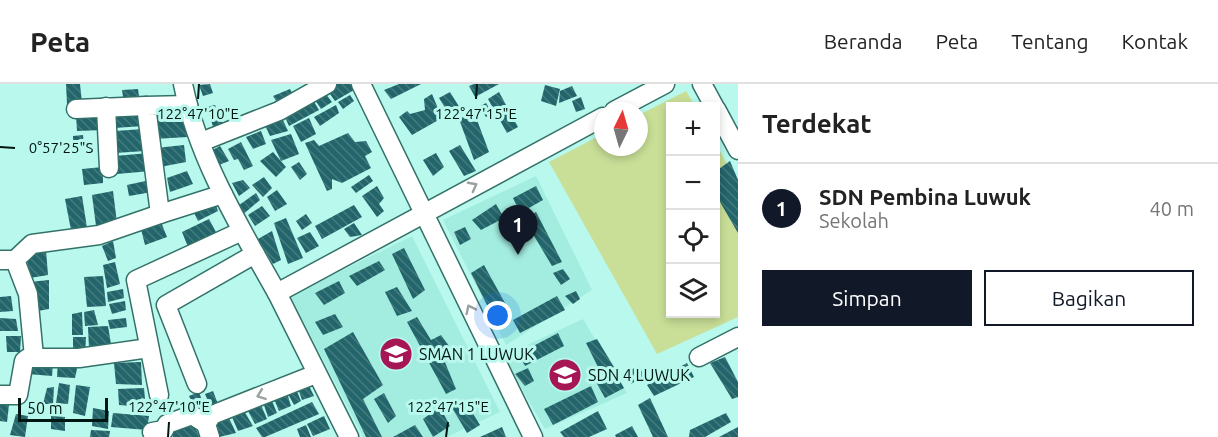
<!DOCTYPE html>
<html lang="id">
<meta charset="utf-8">
<style>
:root{--surface:#fff;--page:#f2f2f2;--text:#222;--muted:#767676;--line:#e0e0e0;--accent:#111827}
body{margin:0;font-family:Ubuntu,sans-serif;background:var(--page);color:var(--text)}
.controls{position:absolute;right:18px;top:18px;display:grid;overflow:hidden;border-radius:0px;box-shadow:0 3px 9px #0003}
.controls button{width:54px;height:54px;display:grid;place-items:center;padding:0;border:0;border-bottom:2px solid var(--line);background:var(--surface);color:var(--text);font:30px sans-serif}
.compass{position:absolute;left:594px;top:18px;width:54px;height:54px;border-radius:50%;background:var(--surface);box-shadow:0 3px 9px #0003;rotate:5deg}
.scale{position:absolute;left:18px;bottom:15px;width:90px;box-sizing:border-box;padding-left:6px;border:3px solid #001612;border-top:0;font-size:16px;line-height:21px;white-space:nowrap;color:#001612;-webkit-text-stroke:4px #b8f8ed;paint-order:stroke}
.you{position:absolute;left:498px;top:232px;width:21px;height:21px;margin:-15px;border:4px solid #fff;border-radius:50%;background:#1a73e8;box-shadow:0 0 0 9px #1a73e833}
.badge{display:grid;place-items:center;width:39px;height:39px;border-radius:50%;background:var(--accent);color:#fff;font-size:20px;font-weight:700}
.pin{position:absolute;translate:-50% -50px;filter:drop-shadow(0 2px 3px #0008)}
.pin::after{content:'';position:absolute;top:32px;width:21px;height:18px;background:inherit;clip-path:polygon(0 0,100% 0,50% 100%)}
.list{margin:0;padding:0;list-style:none}
h2{display:flex;justify-content:space-between;align-items:center;height:78px;margin:0;padding:0 24px;font-size:26px}
h2 small{font-size:20px;font-weight:400;color:var(--muted)}
.list li{display:grid;grid-template-columns:39px 1fr auto;gap:18px;align-items:center;box-sizing:border-box;height:90px;padding:0 24px;border-top:2px solid var(--line)}
.list b{display:block;font-size:22px;white-space:nowrap}
.list p{margin:0;font-size:20px;white-space:nowrap;color:var(--muted)}
.list em{font-size:20px;font-style:normal;color:var(--muted)}
.actions{display:flex;gap:12px;padding:18px 24px}
.actions a{flex:1;padding:14px 0;border:2px solid var(--accent);border-radius:0px;text-align:center;font-size:21px;color:var(--accent)}
.actions .main{background:var(--accent);color:#fff}
.icon{flex:none;width:33px;height:33px;fill:none;stroke:currentColor;stroke-width:2;stroke-linecap:round;stroke-linejoin:round}
.map{position:relative;flex:none;width:738px;height:353px;overflow:hidden}
header{display:flex;align-items:center;gap:36px;box-sizing:border-box;height:84px;padding:0 30px;background:var(--surface);border-bottom:2px solid var(--line)}
header strong{font-size:28px}
nav{display:flex;gap:33px;margin-inline-start:auto;font-size:21px}
main{display:flex}
aside{flex:1;background:var(--surface)}
.map>svg:first-child{display:block}
.built{fill:#a3ede0}
.green{fill:#c9df97}
.building{fill:url(#building-back-hatch)}
.lines{fill:none;stroke-linecap:round;stroke-linejoin:round}
.minor-casing{stroke:#347269;stroke-width:21}
.minor{stroke:#fff;stroke-width:18}
.oneway{stroke:#99a2a0}
.ticks{fill:none;stroke:#001612;stroke-width:2}
.labels{text-anchor:middle;stroke-width:6;stroke-linejoin:round;paint-order:stroke}
.poi-label{font-size:16px;fill:#001612;stroke:#b8f8ed;text-anchor:start}
.ticks-label{font-size:15px;text-anchor:middle;fill:#001612;stroke:#b8f8ed;stroke-width:6;stroke-linejoin:round;paint-order:stroke}
</style>
<header>
<strong>Peta</strong>
<nav><a>Beranda</a><a>Peta</a><a>Tentang</a><a>Kontak</a></nav>
</header>
<main>
<div class="map">
<svg width="738" height="353" viewBox="0 0 738 353">
<defs>
<pattern id="building-back-hatch" width="6" height="6" patternUnits="userSpaceOnUse" patternTransform="scale(1.5)"><rect width="6" height="6" fill="#22656a"/><path d="M-1 5l2 2M0 0l6 6M5-1l2 2" fill="none" stroke="#467a7e"/></pattern>
</defs>
<rect width="100%" height="100%" fill="#b8f8ed"/>
<g class="built">
<path d="M536,92l56,114 -86,55 -63,-125z"/>
<path d="M412,152l88,176 -53,25h-84l-73,-141z"/>
<path d="M583,235l44,74 -82,36 -42,-73z"/>
</g>
<path class="green" d="M686,7l9,15h-25v208h46v-170l22,40v133l-81,37 -108,-192 54,-28v13h36v-32z"/>
<g class="building">
<path d="M66,0h14l2,19 -15,1z"/>
<path d="M210,0l3,9 -10,3 -4,-11z"/>
<path d="M337,0h13l4,6 -19,11 -8,-11z"/>
<path d="M399,0h22l-30,15 -7,-9z"/>
<path d="M474,0h25l-24,13 -6,-11z"/>
<path d="M545,1l15,4 -4,17 -15,-5z"/>
<path d="M572,2l5,10 -18,7 1,-12z"/>
<path d="M138,5l2,14h-16l-2,-13z"/>
<path d="M290,5l5,10 -15,8 -7,-11z"/>
<path d="M323,6l9,12 -11,7 -8,-12z"/>
<path d="M450,8l13,21 -11,6 -13,-21z"/>
<path d="M499,8l19,35 -11,6 -19,-34z"/>
<path d="M432,10l10,24 -30,17 -13,-18 8,-6 3,3 15,-4 -1,-11z"/>
<path d="M350,11l4,6 -11,8 -5,-7z"/>
<path d="M311,13l8,13 -30,16 -6,-13z"/>
<path d="M581,13l4,12 -9,3 -4,-11z"/>
<path d="M486,19l6,10 -6,4 -7,-10z"/>
<path d="M215,21l9,21 -10,4 -7,-23z"/>
<path d="M336,21l3,8 -19,13 -6,-9z"/>
<path d="M142,24l2,18 -30,2 -2,-19z"/>
<path d="M183,24l5,29 -34,2 -3,-29z"/>
<path d="M104,27v19l-27,1 -1,-16z"/>
<path d="M474,28l15,40 -15,8 -15,-41z"/>
<path d="M281,32l7,15 -18,5 -6,-13z"/>
<path d="M309,34l7,16 -15,8 -8,-16z"/>
<path d="M143,45l2,22 -30,2v-22z"/>
<path d="M261,47l5,13 -13,5 -7,-12z"/>
<path d="M348,49l7,9 11,-1 6,11 -7,4 6,12 -29,15 -10,-4v10l-5,2 -22,-48 9,-3 5,6z"/>
<path d="M291,50l8,20 -18,7 -10,-21z"/>
<path d="M83,51l1,12 -11,1v-12z"/>
<path d="M241,58l12,24 -9,4 -6,-11 -4,1 -6,-11z"/>
<path d="M184,61l2,17 -26,5 -4,-19z"/>
<path d="M460,61l16,26 -12,5 -15,-25z"/>
<path d="M220,62l9,15 -10,4 -8,-14z"/>
<path d="M273,68l13,15 -10,10 -16,-16z"/>
<path d="M149,69l2,18 -34,3 -2,-18z"/>
<path d="M436,69l8,14 -11,9 -10,-16z"/>
<path d="M730,77l8,19v53l-22,-38v-24z"/>
<path d="M299,78l8,12 -7,6 -9,-13z"/>
<path d="M103,83v16l-19,2 -2,-16z"/>
<path d="M187,87l6,13 -23,8 -3,-14z"/>
<path d="M369,91l4,6 -17,12 -5,-6z"/>
<path d="M264,93l8,11 -9,9 -11,-12z"/>
<path d="M150,96l2,12 -23,4 -2,-11z"/>
<path d="M243,96l7,8 -11,8 -7,-13z"/>
<path d="M377,102l7,12 -5,6 5,7 -7,6 -15,-21z"/>
<path d="M536,102l7,14 -23,13 -7,-15z"/>
<path d="M277,106l10,14 -12,7 -8,-14z"/>
<path d="M113,107l4,32 -21,3 -4,-31z"/>
<path d="M256,109l4,7 -19,16 -6,-8z"/>
<path d="M82,112l5,32 -16,2 -6,-31z"/>
<path d="M214,116l4,11 -20,10 -6,-12z"/>
<path d="M496,120l8,14 -23,12 -9,-10z"/>
<path d="M354,121l8,12 -40,22 -7,-13z"/>
<path d="M262,122l8,10 -15,10 -7,-11z"/>
<path d="M536,128l26,50 -10,4 -28,-47z"/>
<path d="M306,130l6,9 -10,7 -6,-9z"/>
<path d="M159,133l8,20 -22,8 -5,-20z"/>
<path d="M286,134l17,40 -15,6 -14,-41z"/>
<path d="M209,135l8,15 -29,13 -6,-15z"/>
<path d="M354,139l8,12 -12,2 -6,-8z"/>
<path d="M465,143l6,12 -11,6 -6,-13z"/>
<path d="M272,147l9,29 -8,4 -15,-25z"/>
<path d="M310,148l9,14 -13,7 -9,-15z"/>
<path d="M113,157l3,17 -8,3 -6,-15z"/>
<path d="M404,164l21,42 -12,9 -21,-45z"/>
<path d="M46,166l2,25 -18,3 -4,-24z"/>
<path d="M379,177l6,9 -28,16 -8,-10z"/>
<path d="M115,178l5,22 -13,4 -4,-23z"/>
<path d="M484,181l26,47 -16,7 -23,-46z"/>
<path d="M563,185l7,10 -9,6 -8,-12z"/>
<path d="M103,192l3,30 -19,1 -3,-30z"/>
<path d="M49,196v29l-17,3 -3,-30z"/>
<path d="M339,197l6,12 -21,12 -9,-12z"/>
<path d="M397,203l15,24 -15,5 -12,-24z"/>
<path d="M123,205l1,9 -16,4 -1,-10z"/>
<path d="M576,207l4,8 -7,5 -8,-8z"/>
<path d="M11,212l2,15 -13,1v-15z"/>
<path d="M557,212l8,14 -45,23 -7,-13z"/>
<path d="M125,217l1,9 -14,4 -3,-10z"/>
<path d="M94,226l4,15 -13,1 -1,-14z"/>
<path d="M82,228l1,23h-11v-21z"/>
<path d="M335,230l8,13 -20,8 -8,-13z"/>
<path d="M417,233l14,23 10,-5 8,11 -7,9 14,34 -10,5 -39,-72z"/>
<path d="M0,234l16,1 2,12h-18z"/>
<path d="M126,234l1,9 -17,2 -2,-9z"/>
<path d="M108,242l4,24 -23,-1 -1,-22z"/>
<path d="M353,248l30,53 -20,14 19,38h-16l-42,-88z"/>
<path d="M558,249l6,13 -39,20 -7,-12z"/>
<path d="M6,252h15l-1,16h-13z"/>
<path d="M73,253h13l-1,19h-12z"/>
<path d="M597,255l17,28 -12,8 -16,-32z"/>
<path d="M725,273l13,25v15l-6,2 -22,-36z"/>
<path d="M58,277l20,3 -3,14 -18,-1z"/>
<path d="M29,278l24,2 -1,12 -24,-2z"/>
<path d="M141,278l1,23 -26,-1 -2,-21z"/>
<path d="M687,279l7,14 -40,19 -7,-11z"/>
<path d="M639,282l5,10 -13,8 -9,-10z"/>
<path d="M528,284l6,13 -9,5 -10,-12z"/>
<path d="M616,290l8,14 -19,10 -9,-16z"/>
<path d="M307,298l7,14 -12,4 -5,-14z"/>
<path d="M59,299l11,2 -2,19 -12,-1z"/>
<path d="M76,301l14,2 -5,29 -12,-3z"/>
<path d="M591,302l7,16 -45,23 -9,-16z"/>
<path d="M54,303l-1,17h-10l4,-16z"/>
<path d="M144,304l1,11 -4,-1 2,9 -24,-2 -1,-16z"/>
<path d="M296,305l5,12 -7,4 -6,-11z"/>
<path d="M213,307l5,13 -8,2 -5,-12z"/>
<path d="M199,308l6,17 -8,3 -8,-16z"/>
<path d="M287,309l4,13 -12,5 -5,-12z"/>
<path d="M384,309l12,23 -8,7 -14,-24z"/>
<path d="M650,314l18,39h-15l-15,-32z"/>
<path d="M464,315l16,26 -13,8 -16,-27z"/>
<path d="M272,317l5,12 -9,4 -4,-12z"/>
<path d="M312,318l7,12 -54,23h-3l-6,-9z"/>
<path d="M0,320l9,1 -2,17 -7,-1z"/>
<path d="M261,321l6,14 -12,5 -7,-13z"/>
<path d="M440,323l10,19 -17,11 -10,-18z"/>
<path d="M93,324l16,3 -1,18 -16,-3z"/>
<path d="M244,327l9,15 -15,5 -6,-14z"/>
<path d="M598,327l9,18 -18,8h-25l-4,-5z"/>
<path d="M113,329l36,3 -2,14 -36,-3z"/>
<path d="M726,329l5,9 -26,15h-16l1,-7z"/>
<path d="M16,330l12,2 -3,21 -15,-2z"/>
<path d="M51,332l14,1v14l-14,-2z"/>
<path d="M324,332l6,13 -17,7 -6,-12z"/>
<path d="M229,334l7,15 -17,4 -5,-13z"/>
<path d="M191,336l9,17h-27l-3,-5z"/>
<path d="M306,341l5,12h-11l-3,-8z"/>
<path d="M415,341l8,12h-30z"/>
<path d="M632,342l6,11h-22l-1,-2z"/>
<path d="M502,343l4,10h-26z"/>
<path d="M738,343v10h-19z"/>
<path d="M91,346l19,1 -1,6h-19z"/>
</g>
<g class="lines">
<defs>
<g id="minor">
<path d="M183,0c15,75 57,143 94,209"/>
<path d="M361,0l172,353"/>
<path d="M702,0l12,22"/>
<path d="M188,21l-42,1 14,108 63,-20"/>
<path d="M106,23l3,61"/>
<path d="M76,25l70,-3"/>
<path d="M716,25l22,41"/>
<path d="M614,27l51,-27"/>
<path d="M201,58l78,-31 48,-27"/>
<path d="M0,176h15l17,-16 67,-9 61,-21"/>
<path d="M15,176l13,34 6,63"/>
<path d="M699,273l39,-20"/>
<path d="M197,300l-31,-79 89,-51"/>
<path d="M0,311h18l6,-34 4,-3h51l70,-10"/>
<path d="M159,311l-23,-115 106,-49"/>
<path d="M152,348l12,-2 3,-6 25,-9 14,9"/>
<path d="M210,353l-4,-13 6,-9 104,-41"/>
<path d="M349,353l-72,-144 326,-176"/>
</g>
</defs>
<use href="#minor" class="minor-casing"/>
<use href="#minor" class="minor"/>
</g>
<defs><path id="oneway-chevron" d="M-2-3.5L2.5 0L-2 3.5" fill="none" stroke-width="1.6" stroke-linecap="round" stroke-linejoin="round" transform="scale(1.5)"/></defs>
<g class="oneway">
<use href="#oneway-chevron" transform="translate(473 102) rotate(-28)"/>
<use href="#oneway-chevron" transform="translate(470 225) rotate(-116)"/>
<use href="#oneway-chevron" transform="translate(261 311) rotate(159)"/>
</g>
<path class="ticks" d="M198,15l1,-15M476,15l1,-15M0,63l15,1M168,353l1,-15M446,353l2,-15"/>
<defs>
<symbol id="school-disc" viewBox="-11 -11 22 22"><circle r="9.5" fill="#a61554" stroke="#b8f8ed"/><path d="M0-5L7-2L0 1L-7-2ZM-4 1L0 2.5L4 1V4Q0 6-4 4Z" fill="#fff"/></symbol>
</defs>
<g fill-rule="evenodd">
<use href="#school-disc" x="377" y="251" width="38" height="38"/>
<use href="#school-disc" x="546" y="272" width="38" height="38"/>
</g>
<g class="labels">
<g class="poi-label">
<text x="419" y="276">SMAN 1 LUWUK</text>
<text x="588" y="297">SDN 4 LUWUK</text>
</g>
</g>
<g class="ticks-label">
<text x="198" y="35">122°47'10"E</text>
<text x="476" y="35">122°47'15"E</text>
<text x="61" y="69">0°57'25"S</text>
<text x="169" y="328">122°47'10"E</text>
<text x="448" y="328">122°47'15"E</text>
</g>
</svg>
<div class="controls">
<button>+</button>
<button>−</button>
<button><svg class="icon" aria-label="locate" viewBox="0 0 24 24"><circle cx="12" cy="12" r="6"/><path d="M12 2v4M12 18v4M2 12h4M18 12h4"/></svg></button>
<button><svg class="icon" aria-label="layers" viewBox="0 0 24 24"><path d="M12 4l9 5-9 5-9-5zM3 14l9 5 9-5"/></svg></button>
</div>
<svg class="compass" viewBox="-18 -18 36 36"><path d="M0-13l5 13h-10z" fill="#e53935"/><path d="M0 13l5-13h-10z" fill="#767676"/></svg>
<div class="scale">50 m</div>
<div class="you"></div>
<div class="pin badge" style="left:518px;top:171px">1</div>
</div>
<aside>
<h2>Terdekat<small></small></h2>
<ul class="list">
<li><span class="badge">1</span><div><b>SDN Pembina Luwuk</b><p>Sekolah</p></div><em>40 m</em></li>
</ul>
<div class="actions"><a class="main">Simpan</a><a>Bagikan</a></div>
</aside>
</main>
